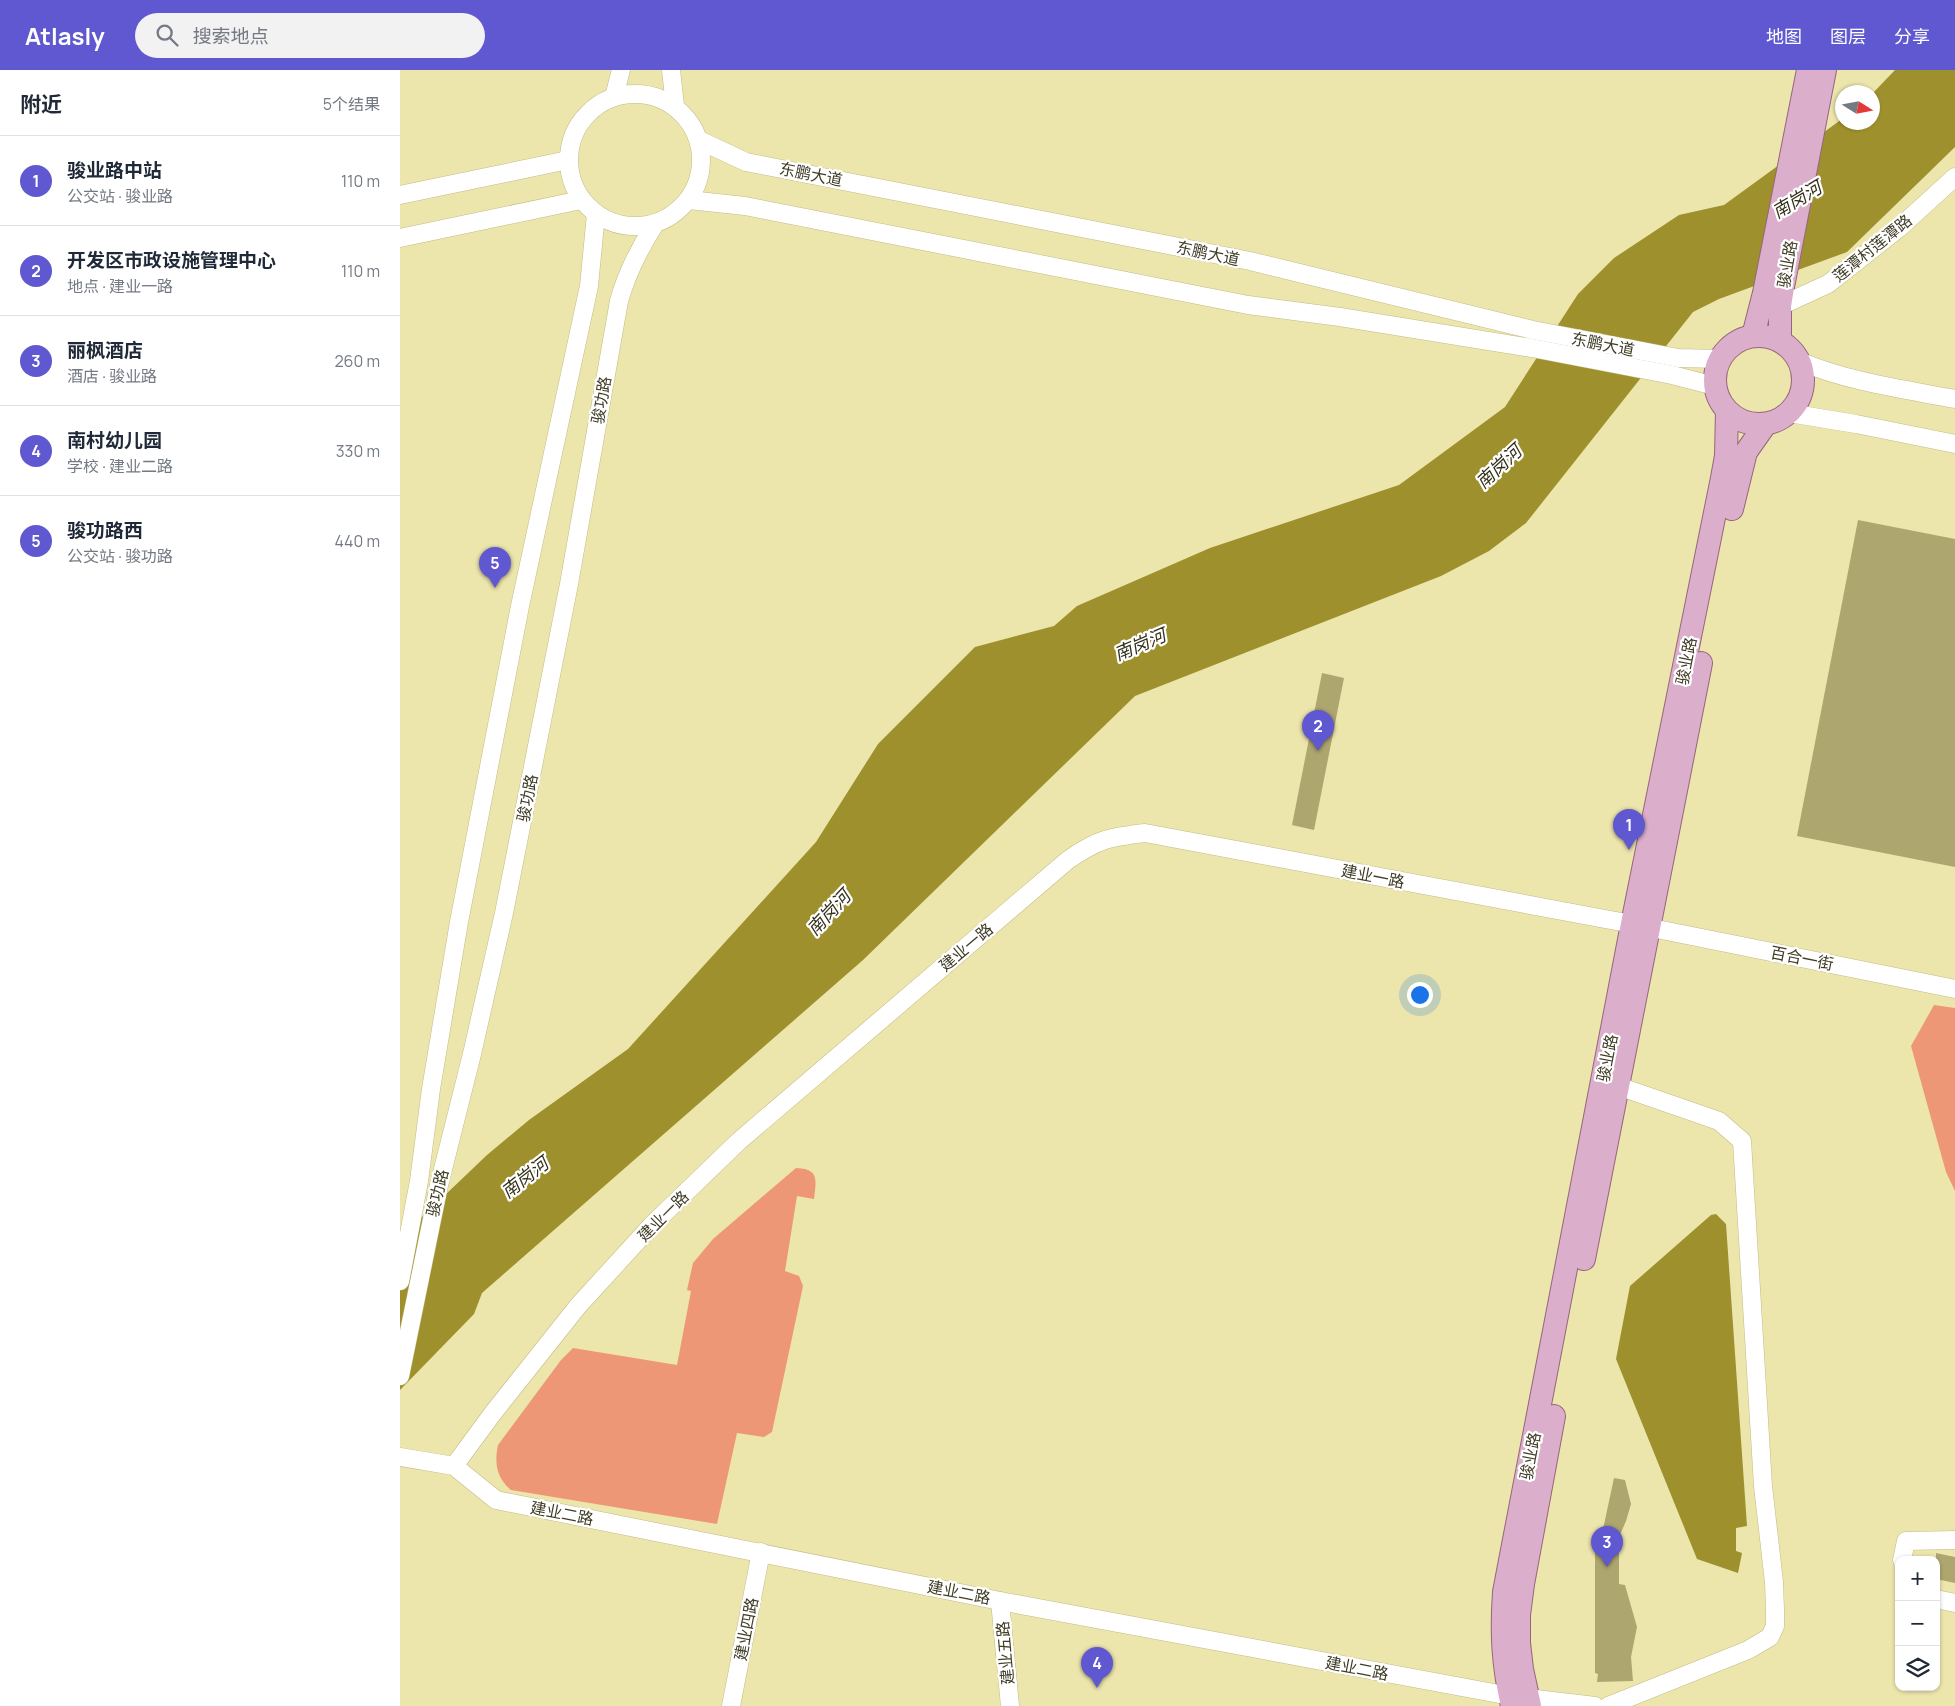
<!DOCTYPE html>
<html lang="zh">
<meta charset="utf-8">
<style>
:root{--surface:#fff;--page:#f2f2f3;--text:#1f2937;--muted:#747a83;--line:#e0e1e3;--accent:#5f58d1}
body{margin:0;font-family:Manrope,"Noto Sans SC",sans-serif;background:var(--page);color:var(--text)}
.controls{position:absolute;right:15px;bottom:15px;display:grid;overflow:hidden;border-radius:10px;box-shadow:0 1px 4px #0004}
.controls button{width:45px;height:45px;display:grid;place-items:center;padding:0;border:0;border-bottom:1px solid var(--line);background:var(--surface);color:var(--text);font:25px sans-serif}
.compass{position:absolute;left:1435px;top:15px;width:45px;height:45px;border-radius:50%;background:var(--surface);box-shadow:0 1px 4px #0004;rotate:101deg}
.you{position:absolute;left:1019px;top:924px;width:18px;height:18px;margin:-12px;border:4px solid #fff;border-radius:50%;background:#1a73e8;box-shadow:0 0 0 8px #1a73e833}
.badge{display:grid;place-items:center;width:32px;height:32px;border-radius:50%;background:var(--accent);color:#fff;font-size:16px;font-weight:700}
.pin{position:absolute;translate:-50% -41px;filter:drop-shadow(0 1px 2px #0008)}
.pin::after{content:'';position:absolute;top:26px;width:18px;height:15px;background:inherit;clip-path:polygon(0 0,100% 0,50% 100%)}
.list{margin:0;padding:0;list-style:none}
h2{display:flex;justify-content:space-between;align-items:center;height:65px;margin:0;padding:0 20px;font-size:21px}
h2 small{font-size:16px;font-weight:400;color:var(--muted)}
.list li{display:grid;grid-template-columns:32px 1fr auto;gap:15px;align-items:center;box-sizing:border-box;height:90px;padding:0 20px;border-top:1px solid var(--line)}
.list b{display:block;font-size:19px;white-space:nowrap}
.list p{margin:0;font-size:16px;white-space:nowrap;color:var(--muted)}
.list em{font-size:16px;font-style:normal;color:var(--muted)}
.icon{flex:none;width:28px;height:28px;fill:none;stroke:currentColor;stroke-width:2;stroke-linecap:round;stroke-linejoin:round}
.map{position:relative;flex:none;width:1555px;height:1636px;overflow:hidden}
header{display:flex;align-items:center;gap:30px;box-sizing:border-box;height:70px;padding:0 25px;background:var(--accent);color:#fff}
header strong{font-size:24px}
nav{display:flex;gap:28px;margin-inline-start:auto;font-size:18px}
.search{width:350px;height:45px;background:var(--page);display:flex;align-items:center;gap:12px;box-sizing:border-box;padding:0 18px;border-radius:28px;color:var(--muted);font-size:19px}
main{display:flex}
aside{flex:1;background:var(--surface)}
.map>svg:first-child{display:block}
.green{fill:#ee9777}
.water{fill:#9e902c}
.building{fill:#aea66f}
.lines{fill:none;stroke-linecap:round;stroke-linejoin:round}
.minor-casing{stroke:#c3bc84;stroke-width:19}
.major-casing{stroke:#95657b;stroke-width:24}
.minor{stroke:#fff;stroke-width:18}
.major{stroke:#dbafcb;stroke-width:22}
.labels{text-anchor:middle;stroke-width:4.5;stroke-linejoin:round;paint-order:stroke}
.street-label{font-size:16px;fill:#403d26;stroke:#fff}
.water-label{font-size:18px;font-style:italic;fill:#33301a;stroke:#fff}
</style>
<header>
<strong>Atlasly</strong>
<div class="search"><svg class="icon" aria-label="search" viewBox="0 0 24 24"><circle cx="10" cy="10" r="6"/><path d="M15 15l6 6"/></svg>搜索地点</div>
<nav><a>地图</a><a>图层</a><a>分享</a></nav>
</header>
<main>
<aside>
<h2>附近<small>5个结果</small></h2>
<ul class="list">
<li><span class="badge">1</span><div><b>骏业路中站</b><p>公交站 · 骏业路</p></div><em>110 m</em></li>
<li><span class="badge">2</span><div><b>开发区市政设施管理中心</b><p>地点 · 建业一路</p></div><em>110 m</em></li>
<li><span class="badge">3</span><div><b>丽枫酒店</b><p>酒店 · 骏业路</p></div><em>260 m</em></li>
<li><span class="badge">4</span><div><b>南村幼儿园</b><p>学校 · 建业二路</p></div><em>330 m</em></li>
<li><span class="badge">5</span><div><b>骏功路西</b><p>公交站 · 骏功路</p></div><em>440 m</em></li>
</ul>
</aside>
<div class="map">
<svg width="1555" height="1636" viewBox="0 0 1555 1636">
<rect width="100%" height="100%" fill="#ece5ac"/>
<g class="green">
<path d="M1534,935l21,3v183l-9,-19 -35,-126z"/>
<path d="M396,1098c24,1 20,12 18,31l-17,-3 -12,75 14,5 4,10 -31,146 -8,5 -27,-4 -20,91 -206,-34c-14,-12 -17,-26 -13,-45l63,-85 12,-12 104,17 14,-74 -4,-1 6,-27 20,-24z"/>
</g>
<g class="water">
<path d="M1495,0h60v77l-108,105 -128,47 -26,13 -167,211 -37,28 -48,25 -306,120 -272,264 -381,333 -8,21 -74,76v-152l87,-83 42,-35 99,-71 188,-207 62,-98 97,-97 79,-21 23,-20 133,-58 189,-63 106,-78 73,-113 36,-36 65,-43 45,-10 118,-86v3h30l1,-29z"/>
<path d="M1316,1144l10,10 21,302 -11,2v23l6,2 -4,20 -41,-14 -81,-200 14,-73 81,-71z"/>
</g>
<g class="building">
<path d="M1458,450l97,19v328l-158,-31z"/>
<path d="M922,603l22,5 -30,152 -22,-5z"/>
<path d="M1214,1408l11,2 6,24 -5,17 -7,16v47l6,1 12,42 -6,30 2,24 -36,1 1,-8 -3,-1v-123l3,-13 4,-3z"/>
<path d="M1536,1483l19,4v26l-19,-4z"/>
</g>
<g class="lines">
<defs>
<g id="minor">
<path d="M271,0l4,36"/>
<circle cx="235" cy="90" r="66"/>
<path d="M214,27l7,-27"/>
<path d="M299,70l47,22 504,99 283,69 145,28 42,1"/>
<path d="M0,125l168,-35"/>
<path d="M289,130l56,6 503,99 92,12 192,31 140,27 43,11"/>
<path d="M0,168l181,-38"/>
<path d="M1380,236l48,-22 71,-56 56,-51"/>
<path d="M1399,291c50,21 103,28 156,38"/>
<path d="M1389,343l67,11 99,20"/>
<path d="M0,1211l19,-100 12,-92 28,-167 61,-316 69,-320 7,-72"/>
<path d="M0,1306l39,-191 33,-131 32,-141 65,-329 50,-283c8,-29 20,-52 36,-77"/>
<path d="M0,1387l54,9 42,34 504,101 510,95 85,10"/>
<path d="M54,1396l39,-53 85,-107 74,-81 87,-84 329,-281c30,-21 42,-23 77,-27l487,91 323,65"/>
<path d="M1502,1490l4,-19 49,-1"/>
<path d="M1536,1529l19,4"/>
<path d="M600,1531l10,105"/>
<path d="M331,1636l30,-154"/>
<path d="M1208,1636l140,-56 22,-13 5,-11v-16l-1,-28 -11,-96 -21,-345 -23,-20 -101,-35"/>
</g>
<g id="major">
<circle cx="1359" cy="310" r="44"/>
<path d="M1353,266l11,-43 44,-223"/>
<path d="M1380,271v-35l3,-19 42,-217"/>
<path d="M1332,439l14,-57 19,-27"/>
<path d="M1184,1189l117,-596"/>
<path d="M1112,1636c-9,-41 -11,-72 -8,-114l128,-668 90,-446 4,-22 1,-45"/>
<path d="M1130,1636l-8,-37 -3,-26v-28l4,-31 31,-168"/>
</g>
</defs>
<use href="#minor" class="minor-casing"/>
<use href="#major" class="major-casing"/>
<use href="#minor" class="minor"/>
<use href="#major" class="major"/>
</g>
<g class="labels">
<g class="street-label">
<text transform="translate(411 104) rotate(11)" y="6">东鹏大道</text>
<text transform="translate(1472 178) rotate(-39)" y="6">莲潭村莲潭路</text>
<text transform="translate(808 183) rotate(12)" y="6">东鹏大道</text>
<text transform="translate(1387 194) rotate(-80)" y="6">骏业路</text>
<text transform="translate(1203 274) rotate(11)" y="6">东鹏大道</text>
<text transform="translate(201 330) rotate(-80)" y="6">骏功路</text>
<text transform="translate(1286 591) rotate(-79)" y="6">骏业路</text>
<text transform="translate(127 728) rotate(-79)" y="6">骏功路</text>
<text transform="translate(973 806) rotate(11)" y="6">建业一路</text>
<text transform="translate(566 877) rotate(-40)" y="6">建业一路</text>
<text transform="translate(1402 888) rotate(11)" y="6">百合一街</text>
<text transform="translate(1207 988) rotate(-79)" y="6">骏业路</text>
<text transform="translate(37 1123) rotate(-77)" y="6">骏功路</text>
<text transform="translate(263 1146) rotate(-45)" y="6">建业一路</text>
<text transform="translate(1130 1386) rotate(-79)" y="6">骏业路</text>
<text transform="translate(162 1443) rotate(11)" y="6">建业二路</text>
<text transform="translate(559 1522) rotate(11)" y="6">建业二路</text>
<text transform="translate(346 1559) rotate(-79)" y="6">建业四路</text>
<text transform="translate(605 1583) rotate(-95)" y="6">建业五路</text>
<text transform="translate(957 1598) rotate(11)" y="6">建业二路</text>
</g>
<g class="water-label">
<text transform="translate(1397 130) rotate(-31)" y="6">南岗河</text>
<text transform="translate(1099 397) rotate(-43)" y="6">南岗河</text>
<text transform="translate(740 575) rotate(-23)" y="6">南岗河</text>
<text transform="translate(429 843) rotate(-47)" y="6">南岗河</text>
<text transform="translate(125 1108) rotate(-38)" y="6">南岗河</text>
</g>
</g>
</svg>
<div class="controls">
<button>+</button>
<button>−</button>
<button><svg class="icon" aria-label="layers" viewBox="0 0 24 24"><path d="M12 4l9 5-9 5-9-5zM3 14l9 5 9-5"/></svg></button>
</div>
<svg class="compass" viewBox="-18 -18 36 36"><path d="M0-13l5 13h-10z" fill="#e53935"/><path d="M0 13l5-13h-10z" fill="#747a83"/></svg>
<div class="you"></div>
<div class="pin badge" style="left:1229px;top:780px">1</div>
<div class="pin badge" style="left:918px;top:681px">2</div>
<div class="pin badge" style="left:1207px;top:1497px">3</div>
<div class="pin badge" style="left:697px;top:1618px">4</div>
<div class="pin badge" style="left:95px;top:518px">5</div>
</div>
</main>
